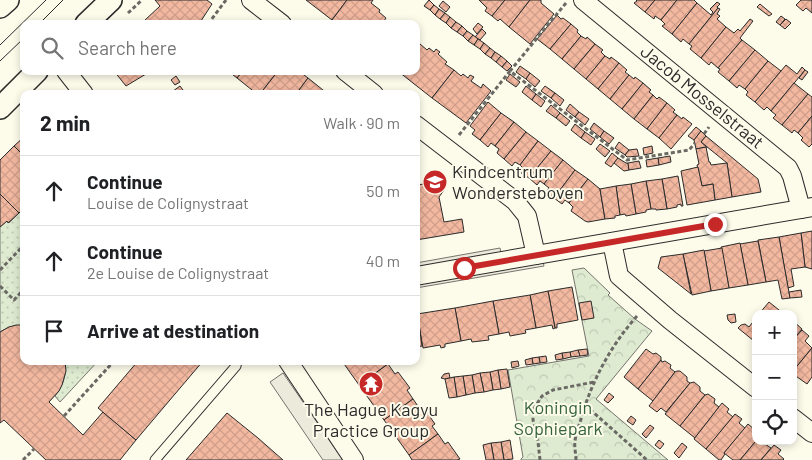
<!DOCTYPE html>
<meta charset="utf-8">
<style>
:root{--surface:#fff;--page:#f6f6f6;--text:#202124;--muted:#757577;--line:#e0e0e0}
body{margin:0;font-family:Barlow,sans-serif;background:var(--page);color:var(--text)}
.controls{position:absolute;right:15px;bottom:15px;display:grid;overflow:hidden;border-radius:10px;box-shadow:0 2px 8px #0003}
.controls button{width:45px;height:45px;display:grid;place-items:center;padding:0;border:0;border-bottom:1px solid var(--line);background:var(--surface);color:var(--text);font:25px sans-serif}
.stop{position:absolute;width:15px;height:15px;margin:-11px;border:4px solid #c62828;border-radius:50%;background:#fff}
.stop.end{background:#c62828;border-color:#fff;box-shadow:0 1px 5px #0008}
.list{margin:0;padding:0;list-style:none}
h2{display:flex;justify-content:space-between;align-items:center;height:65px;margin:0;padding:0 20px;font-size:21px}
h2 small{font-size:16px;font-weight:400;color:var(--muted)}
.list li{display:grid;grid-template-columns:32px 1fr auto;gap:15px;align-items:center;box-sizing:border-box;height:70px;padding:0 20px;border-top:1px solid var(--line)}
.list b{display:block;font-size:19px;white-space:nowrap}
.list p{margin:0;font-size:16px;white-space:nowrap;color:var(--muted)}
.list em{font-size:16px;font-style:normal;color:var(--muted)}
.icon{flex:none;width:28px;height:28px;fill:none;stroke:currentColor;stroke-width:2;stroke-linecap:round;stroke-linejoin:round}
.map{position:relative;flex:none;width:812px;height:460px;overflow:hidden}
.search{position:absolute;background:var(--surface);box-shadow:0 2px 8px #0003;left:20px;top:20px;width:400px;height:55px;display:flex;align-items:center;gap:12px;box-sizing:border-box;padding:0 18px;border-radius:10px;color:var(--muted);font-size:19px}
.panel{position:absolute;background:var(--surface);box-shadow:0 2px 8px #0003;left:20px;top:90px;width:400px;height:275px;border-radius:10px}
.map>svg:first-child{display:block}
.grass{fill:url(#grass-dots);stroke:#74746e}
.park{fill:url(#park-crowns);stroke:#74746e}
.parking{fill:#eceadb;stroke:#74746e}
.building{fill:url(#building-cross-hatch);stroke:#2b2b2b}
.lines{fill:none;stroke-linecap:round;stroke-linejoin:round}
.service-casing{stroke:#2b2b2b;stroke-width:11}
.minor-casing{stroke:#2b2b2b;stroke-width:20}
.tertiary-casing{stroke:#2b2b2b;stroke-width:24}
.path{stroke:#6a6964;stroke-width:3;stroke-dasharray:4 2.5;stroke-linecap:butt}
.service{stroke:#fdfbea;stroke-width:9}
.minor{stroke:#fdfbea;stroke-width:18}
.tertiary{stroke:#fdfbea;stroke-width:21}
.tram{stroke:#2b2b2b;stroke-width:1}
.route{stroke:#c62828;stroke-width:6}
.labels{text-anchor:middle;stroke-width:4;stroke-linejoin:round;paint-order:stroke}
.street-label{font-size:18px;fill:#2b2b2b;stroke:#fdfbea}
.poi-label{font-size:18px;fill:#2b2b2b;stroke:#fdfbea;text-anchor:start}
.park-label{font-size:18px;fill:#34623c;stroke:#fdfbea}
</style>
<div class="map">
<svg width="812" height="460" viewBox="0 0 812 460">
<defs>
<pattern id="grass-dots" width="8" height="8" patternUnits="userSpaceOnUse" patternTransform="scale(1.25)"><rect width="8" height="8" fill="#deebd1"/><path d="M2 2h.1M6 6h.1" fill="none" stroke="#bfcab4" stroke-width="1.8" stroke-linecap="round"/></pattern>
<pattern id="park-crowns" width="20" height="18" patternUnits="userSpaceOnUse" patternTransform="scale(1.25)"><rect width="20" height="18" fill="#deebd1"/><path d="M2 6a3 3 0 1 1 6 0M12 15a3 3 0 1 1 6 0" fill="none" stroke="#bfcab4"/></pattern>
<pattern id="building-cross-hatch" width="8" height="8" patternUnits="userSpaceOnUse" patternTransform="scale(1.25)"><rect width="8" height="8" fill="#f2b8a0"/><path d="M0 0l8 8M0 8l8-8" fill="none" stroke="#d09e8a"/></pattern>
</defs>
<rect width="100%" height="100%" fill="#fdfbea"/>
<g class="grass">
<path d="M24,208v117l-15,2 -9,5v-105l7,-6 2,2z"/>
<path d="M65,361h33l-38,41 -5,-6c8,-10 12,-21 10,-35z"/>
</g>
<path class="park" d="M584,268l26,25 -2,2 27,24 17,12 -56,68 72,61h-147v-1l2,-2 -15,-87 81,-14 -17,-86z"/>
<g class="parking">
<path d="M500,248l1,5 -85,15v-5z"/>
<path d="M543,261l1,5 -128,22v-5z"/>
<path d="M283,373l60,87h-20l-53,-78z"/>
</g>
<g class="building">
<path d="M155,0h52l5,4 -13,20h-52l-3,-3 16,-15z"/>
<path d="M306,0h41l-15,20z"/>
<path d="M347,0h26l-2,3 9,7 -1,2 7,6 -4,6h-45l-5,-4z"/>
<path d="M429,0l5,5 -4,5 -6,-4z"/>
<path d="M479,0h26l-13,16 -7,-5 2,-3z"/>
<path d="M505,0h25l-21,27 -9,-8 -2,2 -6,-5z"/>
<path d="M530,0h11v3l13,11 -24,30 -21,-17z"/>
<path d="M636,0h19l-10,12 -11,-9 3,-2z"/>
<path d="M655,0h22l-16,20 -6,-4 -1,3 -9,-7z"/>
<path d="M677,0h17l3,3 -25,31 -10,-8 3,-2 -4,-4z"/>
<path d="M801,0h11v13l-6,-5 -3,3 -7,-6z"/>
<path d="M443,1l7,6 -4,5 -7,-6z"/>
<path d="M717,2l3,2 -3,3 1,1 -29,36 -6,-5 -2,3 -9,-8 25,-31 14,12 2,-3 -3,-3z"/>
<path d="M760,4l12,10 -3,2 -12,-9z"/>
<path d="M434,5l5,4 -4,6 -5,-5z"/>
<path d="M718,8l2,1 -3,5 3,2 -3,3 9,8 -25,31 -11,-9 2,-3 -3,-2z"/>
<path d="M439,9l6,4 -5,6 -5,-4z"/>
<path d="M445,13l5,4 -4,6 -6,-4z"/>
<path d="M557,15l4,4 2,-1 8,6 -21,25 -13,-10z"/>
<path d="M781,16l4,3 -5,6 -4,-3z"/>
<path d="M450,17l6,5 -5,6 -5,-5z"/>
<path d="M750,19l3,2 -13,17 2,2 -24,28 -7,-6 -2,3 -8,-7 25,-31 8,6 4,-4 2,2z"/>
<path d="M786,19l5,4 -6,6 -5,-4z"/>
<path d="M456,22l6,4 -5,6 -6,-4z"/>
<path d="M478,23l5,4 -6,7 -4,-5z"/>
<path d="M571,24l7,6 -1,2 4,4 -19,23 -12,-10z"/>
<path d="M462,26l5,5 -4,5 -6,-4z"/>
<path d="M482,29l4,4 -6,7 -5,-3z"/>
<path d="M467,31l6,4 -5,6 -5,-5z"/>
<path d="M473,35l5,4 -4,6 -6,-4z"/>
<path d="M581,36l5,3 1,-2 8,7 -21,25 -12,-10z"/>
<path d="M478,39l6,4 -4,6 -6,-4z"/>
<path d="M742,40l13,10 -26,31 -11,-9 2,-3 -2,-1z"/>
<path d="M484,43l6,5 -5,6 -5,-5z"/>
<path d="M420,44l7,6 2,-2 5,4 2,-3 4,3 -2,2 9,8 -2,2 9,6 -22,28 -33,-26 17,-1v-22z"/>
<path d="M595,44l8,6 -2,2 4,4 -19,23 -12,-10z"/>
<path d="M490,48l5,4 -4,6 -6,-4z"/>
<path d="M755,50l13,11 -23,28 -6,-4 -2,3 -8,-7z"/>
<path d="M495,52l6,4 -5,6 -5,-4z"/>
<path d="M501,56l6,5 -5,6 -6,-5z"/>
<path d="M605,56l5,3 1,-2 8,6 -21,26 -12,-10z"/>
<path d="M507,61l5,5 -5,5 -5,-4z"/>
<path d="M768,61l13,10 -26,31 -9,-7 2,-3 -3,-3z"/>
<path d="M619,63l8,7 -2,2 4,3 -19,24 -12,-10z"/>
<path d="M786,65l11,9 5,-7 3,3 -34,41 -4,-4 -3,3 -9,-8z"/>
<path d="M520,66l10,7 -4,6 -10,-7z"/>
<path d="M454,70l7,6 2,-2 5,4 2,-3 4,2 -3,4 10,7 2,-4 8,7 -25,32 -34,-25z"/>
<path d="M805,70l3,2 -6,8 -3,-2z"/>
<path d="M114,71h37l-25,15z"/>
<path d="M228,71h15l-6,7z"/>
<path d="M243,71h35l-18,23h-3l-20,-16z"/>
<path d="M278,71h21l9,7 -12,16h-36z"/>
<path d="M530,73l10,8 -5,6 -9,-8z"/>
<path d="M510,74l10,8 -4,5 -10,-7z"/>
<path d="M629,75l5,4 1,-2 8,6 -21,26 -12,-10z"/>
<path d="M176,76l4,6 -5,3 -4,-5z"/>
<path d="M308,78l20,16h-32z"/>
<path d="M643,83l8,7 -2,2 4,3 -19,24 -12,-10z"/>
<path d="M794,83l14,11 -26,31 -9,-7 3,-3 -5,-4z"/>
<path d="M180,86l6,8h-17z"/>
<path d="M526,86l10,8 -4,6 -10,-8z"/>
<path d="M545,86l10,7 -4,5 -10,-7z"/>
<path d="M555,93l9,7 -4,6 -9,-8z"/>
<path d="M536,94l9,7 -4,6 -9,-7z"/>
<path d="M808,94l4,3v19l-14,17 -4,-3 -2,3 -10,-8z"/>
<path d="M653,95l4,4 2,-2 8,6 -20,26 -13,-10z"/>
<path d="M488,102l13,11 -21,27 -8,-6 3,-4 -5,-4z"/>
<path d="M667,103l8,7 -2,2 4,3 -18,23 -12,-9z"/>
<path d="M570,104l9,8 -4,5 -9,-7z"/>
<path d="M551,105l9,8 -4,5 -10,-7z"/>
<path d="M579,112l10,7 -4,6 -10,-8z"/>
<path d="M501,113l13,9 -19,24 -4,-3 -3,4 -8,-7z"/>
<path d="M560,113l10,8 -4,5 -10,-8z"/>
<path d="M677,115l5,4 1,-2 9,7 -21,25 -12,-11z"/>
<path d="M812,116v28l-3,3 -8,-7 2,-2 -5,-5z"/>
<path d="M514,122l12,10 -22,27 -7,-6 2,-4 -4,-3z"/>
<path d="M594,123l10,8 -4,6 -10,-8z"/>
<path d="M575,124l10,8 -4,6 -10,-8z"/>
<path d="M696,127l5,4 -7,9 -6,-4z"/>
<path d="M604,131l10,7 -5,6 -9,-7z"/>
<path d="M701,131l5,5 -5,6 6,5 -11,2 -2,-9z"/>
<path d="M526,132l12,9 -18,24 -5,-3 -3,4 -8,-7z"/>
<path d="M585,132l10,7 -4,6 -10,-7z"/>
<path d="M706,136l52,43 3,13 -29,5 -5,-34 -26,-21z"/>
<path d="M24,137v19l-10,-10z"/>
<path d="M538,141l13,10 -22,27 -8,-5 3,-4 -4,-4z"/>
<path d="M619,142l10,8 -4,5 -10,-7z"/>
<path d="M600,144l10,7 -5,6 -9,-8z"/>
<path d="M14,146l10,10v52l-5,5 -19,-19v-34z"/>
<path d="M652,146l1,7 -9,2 -1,-7z"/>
<path d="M706,147l3,15h1l1,3 16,-2 5,34 -17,3 -2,-16 -11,2 -5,-21 2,-1 -3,-15z"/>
<path d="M637,149l2,7 -12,1 -2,-2 4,-5z"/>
<path d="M551,151l12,9 -19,24 -4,-3 -3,4 -8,-7z"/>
<path d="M612,153l6,5 -7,9 -6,-4z"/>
<path d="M670,156l1,6 -12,3 -1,-7z"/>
<path d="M618,158l8,5h2l1,7 -5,1 -10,-8z"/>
<path d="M658,158l1,7 -12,2 -1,-7z"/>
<path d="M563,160l12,10 -21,28 -8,-6 3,-4 -5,-4z"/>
<path d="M639,161l2,7 -12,2 -1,-7z"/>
<path d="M698,167l4,19 11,-2 2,16 -28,5 -6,-34z"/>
<path d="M575,170l13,9 -19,24 -4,-3 -3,4 -8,-6z"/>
<path d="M678,176l5,30h-2v-2l-4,1v2l-10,2 -5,-30z"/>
<path d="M588,179l12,10 5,30 -17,3 -3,-1 -14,-10 2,-4 -4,-4z"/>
<path d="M662,179l5,30 -11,1v-1h-5l-5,-28z"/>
<path d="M646,181l5,28 -5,1v2l-10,2 -5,-30z"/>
<path d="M437,182v3l7,5 -5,7 5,25 18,-3 2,13 -48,8v-57l1,2z"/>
<path d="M631,184l5,30 -10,2 -1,-2 -5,1 -4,-29z"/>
<path d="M616,186l4,29 -5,1v2l-10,1 -5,-30z"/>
<path d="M0,194l19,19 -11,10 -1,-2 -7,6z"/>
<path d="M812,231v38l-7,-2 -4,-34z"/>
<path d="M801,233l4,34 -14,2 3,17 -6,2 -9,-51z"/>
<path d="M779,237l11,61 -8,1 -4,-19 -12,2 -8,-42z"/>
<path d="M758,241l8,41 -18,3 -8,-41z"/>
<path d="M740,243l8,42 -19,3 -8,-41z"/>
<path d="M722,248l7,40 -18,3 -7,-40z"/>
<path d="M704,250l7,41 -19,4 -9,-41z"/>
<path d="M683,254l8,40 -33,-26 3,-11z"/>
<path d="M572,287l6,33 -21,4v4h-2l-7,-37z"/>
<path d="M801,290l1,7 -12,1 -1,-6z"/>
<path d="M548,291l7,37 -2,1 -1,-4 -16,3 -6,-33z"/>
<path d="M530,295l6,33 -11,2 1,3 -16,3 -1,-4 -10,2 -6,-33z"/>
<path d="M493,301l6,33 -11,2 1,4 -17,2 -1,-3 -10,2 -6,-33z"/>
<path d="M591,301l3,17 -12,2 -3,-17z"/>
<path d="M769,302l15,12h-25z"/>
<path d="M455,308l6,33 -16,3v3l-4,1 -1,-3 -17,3 -6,-34z"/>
<path d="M735,314l1,8 -5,1 -3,-3 -1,-5z"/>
<path d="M416,317h2l4,29 -6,1z"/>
<path d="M756,318v28l-2,-1v-4l-16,-13 3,-3 4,-1 4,3z"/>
<path d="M793,321l9,8 -9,11z"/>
<path d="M16,325h8v36h41l1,10 -4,14 -3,6 -10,11 34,33 20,-23 33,28 -16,20h-74l-42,-40 -4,3v-91l9,-5z"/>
<path d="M802,330l7,6 -4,5 7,7 -19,23v-31z"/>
<path d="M812,348v29l-5,7 -14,-10v-3z"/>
<path d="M587,349l1,6 -8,1 -2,-6z"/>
<path d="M646,349l7,5 3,-1 5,4v3l-23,29 -14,-12z"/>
<path d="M578,350l2,6 -9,1 -1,-5z"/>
<path d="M570,352l1,5 -8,2 -1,-6z"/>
<path d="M562,353l1,6 -7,1 -1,-5z"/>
<path d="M546,356l1,6 -7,1 -1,-6z"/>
<path d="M539,357l1,6 -7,1 -1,-6z"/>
<path d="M532,358l1,6 -7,1 -1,-5z"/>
<path d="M661,360l1,2 3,-1 6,4 -1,3 5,4 -22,29 -15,-12z"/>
<path d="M138,361h65l-67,79 -38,-32z"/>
<path d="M342,361h44l2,3 -29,21z"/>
<path d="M518,361l1,5 -7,2 -1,-6z"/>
<path d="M388,364l7,10 3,-2 12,16 -3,2 6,9 -29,21 -25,-35z"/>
<path d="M507,369l3,18 -9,2 -3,-19z"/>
<path d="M498,370l3,19 -8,1 -3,-18z"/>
<path d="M677,371h3l7,6v4l3,2 -24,29 -5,-4 -4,4 -8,-6 26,-34z"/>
<path d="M490,372l3,18 -9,2 -4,-19z"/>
<path d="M449,373l1,5 -5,1 -4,-1 3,-4z"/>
<path d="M480,373l4,19 -9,1 -3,-18z"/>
<path d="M472,375l3,18 -9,2 -3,-19z"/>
<path d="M463,376l3,19 -9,2 -3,-20z"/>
<path d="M454,377l3,20 -8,1 -4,-19z"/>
<path d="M694,382l6,5v4l5,4 -25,31 -15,-12 25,-31z"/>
<path d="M609,393l5,4 -6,6 -4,-3z"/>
<path d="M708,394l7,5 -1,4 5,4 -24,31 -15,-12 25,-31z"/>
<path d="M413,399l7,10 3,-2 12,17 -3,2 6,8 -29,21 -25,-35z"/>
<path d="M722,403l7,6 -2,3 6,5 -27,32 -12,-10z"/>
<path d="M227,413l31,25 25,22h-97z"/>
<path d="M735,414l7,5 -3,4 6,5 -21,25 1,1 -4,6h-2l-13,-11z"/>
<path d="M631,416l5,4 -3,5 -6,-4z"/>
<path d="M748,424l7,6 -3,3 4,3v5l-16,19h-7l-9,-7z"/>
<path d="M650,425l4,3 -8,10 -4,-4z"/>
<path d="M438,434l7,10 3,-2 12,17 -3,1h-45l-3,-5z"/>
<path d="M510,440l3,19 -9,1 -3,-18z"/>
<path d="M659,440l5,4 -4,5 -5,-4z"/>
<path d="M756,441h11l-2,3 6,4 -10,12h-21z"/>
<path d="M501,442l3,18h-10l-3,-17z"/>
<path d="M491,443l3,17h-8l-3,-15z"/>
<path d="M682,443l5,4 -8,11 -5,-5z"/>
<path d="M774,445l7,5 -3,4 6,5 -1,1h-22z"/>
</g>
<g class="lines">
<defs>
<path id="service" d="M155,460l81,-94 1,-5"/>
<g id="minor">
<path d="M251,0l31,24"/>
<path d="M583,0l205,168 4,8 9,33"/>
<path d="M66,71l18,23"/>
<path d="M345,71l29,23"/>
<path d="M416,125l99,76 12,15 9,39"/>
<path d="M612,242l7,34 51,44 86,68"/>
<path d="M416,276l396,-69"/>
<path d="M288,361l66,99"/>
<path d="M793,418l19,15"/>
</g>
<g id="tertiary">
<path d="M0,7l8,-7"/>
<path d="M86,24l25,-24"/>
<path d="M0,108l37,-37"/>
</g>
</defs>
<use href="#service" class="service-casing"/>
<use href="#minor" class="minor-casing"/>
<use href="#tertiary" class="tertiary-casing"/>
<g class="path">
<path d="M566,3l-56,68 117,89 62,-10 6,-7"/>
<path d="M128,13l14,-13"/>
<path d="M208,24l18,-24"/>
<path d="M704,134l5,-7"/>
<path d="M459,135l51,-64"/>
<path d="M0,270l24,-25"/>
<path d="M0,286l14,14 10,-11"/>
<path d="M104,361l5,6"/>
<path d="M585,405l62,55"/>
<path d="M64,416l50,-55"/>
<path d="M23,460l11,-11"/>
<path d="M540,460l-3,-27 -4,-13v-10l9,-14 11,-6 41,-8"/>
<path d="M576,460c0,-6 -2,-13 -1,-19 1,-8 4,-15 6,-22 11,-39 30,-74 57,-104"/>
</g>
<use href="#service" class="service"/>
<use href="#minor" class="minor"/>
<use href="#tertiary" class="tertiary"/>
<g class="tram">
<path d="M39,24l24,-24"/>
<path d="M0,45l46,-45"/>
<path d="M0,61l24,-23"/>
</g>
</g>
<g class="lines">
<path class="route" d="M464,268l251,-44"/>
</g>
<defs>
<symbol id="school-disc" viewBox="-11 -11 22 22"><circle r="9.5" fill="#c62828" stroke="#fdfbea"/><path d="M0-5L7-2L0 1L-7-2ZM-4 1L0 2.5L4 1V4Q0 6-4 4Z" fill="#fff"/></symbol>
<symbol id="temple-disc" viewBox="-11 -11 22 22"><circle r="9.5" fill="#c62828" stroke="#fdfbea"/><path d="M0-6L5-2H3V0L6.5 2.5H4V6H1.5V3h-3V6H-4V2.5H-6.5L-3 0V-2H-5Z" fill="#fff"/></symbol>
</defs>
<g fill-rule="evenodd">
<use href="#school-disc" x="421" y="168" width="28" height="28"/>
<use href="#temple-disc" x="357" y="370" width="28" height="28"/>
</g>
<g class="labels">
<g class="street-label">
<text transform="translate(702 97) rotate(39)" y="6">Jacob Mosselstraat</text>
</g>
<g class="poi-label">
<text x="452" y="178">Kindcentrum<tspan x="452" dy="21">Wondersteboven</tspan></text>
<text x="371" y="416" text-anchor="middle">The Hague Kagyu<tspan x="371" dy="21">Practice Group</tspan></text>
</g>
<g class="park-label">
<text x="558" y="414">Koningin<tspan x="558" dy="21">Sophiepark</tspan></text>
</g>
</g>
</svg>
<div class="controls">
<button>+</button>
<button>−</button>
<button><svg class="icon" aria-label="locate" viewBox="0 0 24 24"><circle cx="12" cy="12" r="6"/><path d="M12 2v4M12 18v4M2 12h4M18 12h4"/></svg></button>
</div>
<div class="stop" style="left:464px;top:268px"></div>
<div class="stop end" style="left:715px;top:224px"></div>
<div class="search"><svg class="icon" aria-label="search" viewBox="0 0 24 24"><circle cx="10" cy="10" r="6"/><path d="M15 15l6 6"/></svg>Search here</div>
<section class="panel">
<h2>2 min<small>Walk · 90 m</small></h2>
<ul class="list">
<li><svg class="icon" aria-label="ahead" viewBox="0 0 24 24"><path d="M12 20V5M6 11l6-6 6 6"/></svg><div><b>Continue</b><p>Louise de Colignystraat</p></div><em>50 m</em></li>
<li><svg class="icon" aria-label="ahead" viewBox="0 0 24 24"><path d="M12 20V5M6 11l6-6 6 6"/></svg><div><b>Continue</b><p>2e Louise de Colignystraat</p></div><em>40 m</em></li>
<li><svg class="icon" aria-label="arrive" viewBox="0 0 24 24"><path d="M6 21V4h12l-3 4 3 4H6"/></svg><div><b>Arrive at destination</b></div></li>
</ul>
</section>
</div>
